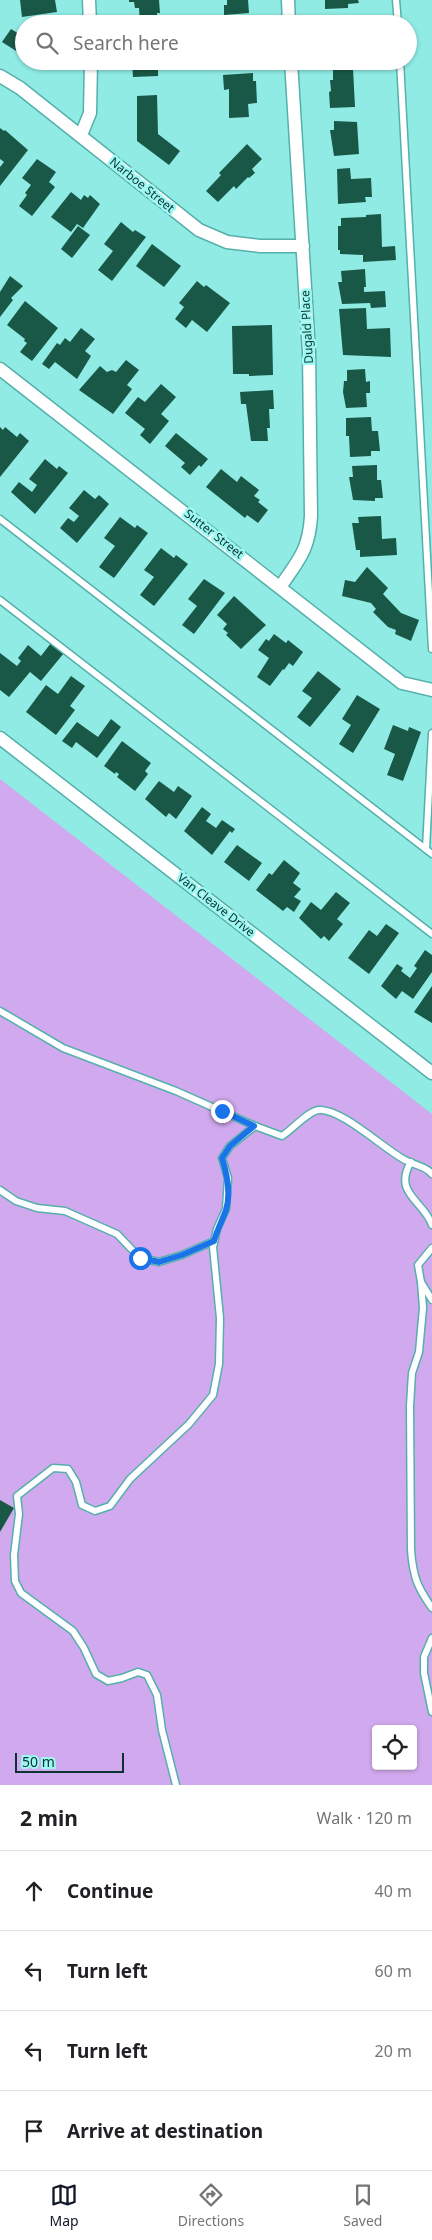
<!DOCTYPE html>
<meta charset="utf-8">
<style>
:root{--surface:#fff;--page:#f6f6f6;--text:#202124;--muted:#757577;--line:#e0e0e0;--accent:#111827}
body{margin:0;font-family:"Noto Sans",sans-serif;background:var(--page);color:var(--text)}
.controls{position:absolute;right:15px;bottom:15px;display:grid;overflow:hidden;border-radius:5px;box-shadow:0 1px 4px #0004}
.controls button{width:45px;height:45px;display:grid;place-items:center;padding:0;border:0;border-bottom:1px solid var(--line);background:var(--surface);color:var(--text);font:25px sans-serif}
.scale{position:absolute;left:15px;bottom:12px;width:109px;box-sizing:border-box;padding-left:5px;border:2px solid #0b3331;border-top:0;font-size:14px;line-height:18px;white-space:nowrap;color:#0b3331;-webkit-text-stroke:4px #9df8f2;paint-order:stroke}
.stop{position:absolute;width:15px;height:15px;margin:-11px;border:4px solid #1a73e8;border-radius:50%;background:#fff}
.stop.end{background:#1a73e8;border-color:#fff;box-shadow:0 1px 5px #0008}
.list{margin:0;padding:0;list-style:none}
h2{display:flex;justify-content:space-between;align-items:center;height:65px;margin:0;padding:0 20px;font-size:21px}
h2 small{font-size:16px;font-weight:400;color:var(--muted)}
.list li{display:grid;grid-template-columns:32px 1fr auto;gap:15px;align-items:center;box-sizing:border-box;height:80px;padding:0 20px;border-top:1px solid var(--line)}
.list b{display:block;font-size:19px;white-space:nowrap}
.list em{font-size:16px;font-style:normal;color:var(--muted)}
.icon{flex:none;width:28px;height:28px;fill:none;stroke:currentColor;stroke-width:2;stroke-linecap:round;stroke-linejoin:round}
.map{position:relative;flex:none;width:432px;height:1785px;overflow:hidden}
.search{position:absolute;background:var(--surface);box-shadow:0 1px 4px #0004;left:15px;right:15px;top:15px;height:55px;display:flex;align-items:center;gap:12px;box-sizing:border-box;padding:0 18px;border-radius:28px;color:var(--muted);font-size:19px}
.sheet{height:385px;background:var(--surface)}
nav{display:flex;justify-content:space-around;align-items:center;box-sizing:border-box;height:70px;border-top:1px solid var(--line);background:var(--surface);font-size:14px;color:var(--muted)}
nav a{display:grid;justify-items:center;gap:2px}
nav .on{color:var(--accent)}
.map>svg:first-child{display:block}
.green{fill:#d1a9ee;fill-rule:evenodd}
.building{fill:#195846}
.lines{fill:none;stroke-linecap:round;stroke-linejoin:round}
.lane-casing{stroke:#55b0ab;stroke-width:9}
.street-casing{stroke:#55b0ab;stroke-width:15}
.lane{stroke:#fff;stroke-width:6}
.street{stroke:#fff;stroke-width:12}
.route{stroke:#1a73e8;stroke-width:6}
.labels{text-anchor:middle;stroke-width:5;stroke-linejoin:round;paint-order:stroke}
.street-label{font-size:12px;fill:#0b3331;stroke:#9df8f2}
</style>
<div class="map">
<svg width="432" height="1785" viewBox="0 0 432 1785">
<rect width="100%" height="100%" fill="#90ebe5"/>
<path class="green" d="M0,779l432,335v671h-432zM376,1729h37v37h-37z"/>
<g class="building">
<path d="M20,0h35l2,12 -35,5z"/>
<path d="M129,0h30l1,13h-3v11h-17l-1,-16h-4l-1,-6h-5z"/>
<path d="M227,0h21l1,13 -25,2v-10h3z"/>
<path d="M325,0h33l1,3 -11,1v4l-23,1z"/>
<path d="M11,29l13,8v19l-22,-14z"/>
<path d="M132,61h26v15l-25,1z"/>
<path d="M231,61h16l1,6 -17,1z"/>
<path d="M353,69l2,38 -25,1 -1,-16 2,-1 -1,-11h3v-10z"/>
<path d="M253,73v8h3l1,22 -9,1 1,13 -20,1v-29l-5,1 -1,-15z"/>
<path d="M157,95l1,39 22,17 -11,14 -32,-24v-45z"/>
<path d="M334,121l23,1 2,32 -25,2 -4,-26h4z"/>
<path d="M0,128l4,3 1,-1 23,20 -28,36v-19l4,-5 -4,-3z"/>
<path d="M247,144l15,15 -10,10 3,4 -6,5 -1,-1 -12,12 -2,-3 -16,16 -12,-11 15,-16 -2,-2z"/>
<path d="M37,159l19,13 -7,10 6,5 -23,29 -13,-10 8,-11 -2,-2 6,-8 -9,-7z"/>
<path d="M350,168l1,11 20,-1 1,19h-7l1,5 -28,2 -1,-35z"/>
<path d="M71,192l10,8 3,-5 4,3 2,-3 10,9 -17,24 -6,-4 -6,8 -20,-15z"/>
<path d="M381,214l1,33 13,-1 1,14 -33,2v-7l-23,-1v-4h-2v-24h3v-8l25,-1v-2z"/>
<path d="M121,222l12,10 2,-2 11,7 -34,44 -14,-11 15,-19 -9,-7z"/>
<path d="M78,226l12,9 -18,23 -11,-9z"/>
<path d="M152,244l29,22 -17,21 -28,-21z"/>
<path d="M365,269l1,18h-2v5l21,-1 1,16 -15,1 -1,-5 -28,1 -4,-22h4l-1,-11z"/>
<path d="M10,276l13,10 -12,12 2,2 -13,17v-25z"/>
<path d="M197,281l7,6 2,-2 24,18 -23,29 -15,-12 -6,8 -11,-9 9,-12 -5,-4z"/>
<path d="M25,301l33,27 -26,33 -12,-9 7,-9 -3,-2 1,-2 -18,-14z"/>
<path d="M366,308l1,21 23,-1 1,29 -48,-2 -4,-46z"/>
<path d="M272,325l1,50 -24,1v-2h-16l-1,-48z"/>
<path d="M81,328l14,11 -10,12 6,5 -14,23 -22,-17 -6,7 -7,-5 15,-21 3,2 5,-7 5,4z"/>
<path d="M126,360l13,10 -12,15 5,4 -19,25 -34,-24 21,-24 7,6 5,-2 4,2z"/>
<path d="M365,369l1,13 4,-1v12h-4l1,14 -21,1 -3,-16 1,-11h3v-11z"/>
<path d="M161,384l15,13 -15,17 8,7 -19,23 -10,-9 5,-6 -20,-16 13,-16 7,5z"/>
<path d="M273,390l1,19h-5l1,19h-3l1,13h-17l-5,-37h-5l-1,-12z"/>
<path d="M371,417l1,14h6l2,20h-9v5l-21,1 -1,-21h-3v-18z"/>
<path d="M0,427l3,3 2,-3 12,10 3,-4 9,8 -29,36z"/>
<path d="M176,433l32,26 -7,8 -2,-2 -9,10 -9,-8 4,-4 -20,-17z"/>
<path d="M45,459l12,10 2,-3 9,7 -33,41 -24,-22 8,-10 13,10 5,-7 -8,-6z"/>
<path d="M377,465v15h4l2,18h-8v3l-22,-1 -4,-23h4l-1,-11z"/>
<path d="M221,469l16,13 4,-6 18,14 -5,6 6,4 -2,2 10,8 -10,13 -11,-8 -2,3 -39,-31z"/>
<path d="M84,490l11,9 4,-4 10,9 -32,39 -17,-15 8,-10 6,4 5,-6 -10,-8z"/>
<path d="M381,516l1,23 14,-1 1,17 -37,2v-7h-4l-4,-27h7l-1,-6z"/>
<path d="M120,517l15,11 2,-3 11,8 -34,45 -15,-11 16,-21 -11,-8z"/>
<path d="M161,548l13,10 2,-3 12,9 -34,42 -14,-11 14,-18 -10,-7z"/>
<path d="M367,567l21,21 -5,6 18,19 18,7 -8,21 -16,-7 1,-4 -8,-3 -15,-15 3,-3 -5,-6 -29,-7 3,-16 10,2z"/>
<path d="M204,579l21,14 -31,41 -12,-9 15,-19 -9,-7z"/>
<path d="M234,596l32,29 -25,24 -15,-14 2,-2 -5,-4 4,-5 -10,-9z"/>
<path d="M274,634l12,9 2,-3 15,12 -10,14 -4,-3 -5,7 -1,-1 -13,17 -13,-9 12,-19 -11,-8 8,-11 3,2z"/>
<path d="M51,643l13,10 -23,28 -11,-9 -21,25 -9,-7v-37l17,13 4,-5 -3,-3 10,-13 13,11z"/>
<path d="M318,671l23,18 -31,38 -13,-10 15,-19 -10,-7z"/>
<path d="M71,676l14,10 -15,20 5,4 -19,25 -30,-23 20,-27 12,9z"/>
<path d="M357,695l23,14 -27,44 -14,-9 12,-19 -9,-6z"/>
<path d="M111,719l10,8 -24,31 -21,-16 -4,6 -10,-7 15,-19 21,15z"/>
<path d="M393,725l15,6 1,-4 12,5 -18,49 -16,-6 8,-21 -11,-5z"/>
<path d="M122,741l29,22 -6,8 3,3 -13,17 -18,-14 2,-3 -3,-2 -1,2 -11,-8z"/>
<path d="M159,781l15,11 4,-6 14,10 -16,23 -7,-6 -3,4 -21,-18z"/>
<path d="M202,807l9,7 -5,7 10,7 6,-8 13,9 -3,4 -2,-2 -18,24 -28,-24z"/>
<path d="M237,845l25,18 -13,18 -25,-19z"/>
<path d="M284,860l16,13 -7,10 8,6 -7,8 7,4 -7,11 -7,-5 -4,4 -27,-21 13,-17 3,2z"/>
<path d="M336,892l14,11 -13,16 6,5 -14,17 -5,-5 -3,3 -22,-21 12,-16 10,8z"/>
<path d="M386,924l13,9 -30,41 -21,-16 21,-28 8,6z"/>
<path d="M425,950l7,5v17l-19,27 -11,-8 -6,8 -15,-13 16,-22 6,4 -2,3 9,7 7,-10 -3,-2z"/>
<path d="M432,986v37l-18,-11z"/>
<path d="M0,1500l14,8 -14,24z"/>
</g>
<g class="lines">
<defs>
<g id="lane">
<path d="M396,0l2,24"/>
<path d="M400,61l32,588"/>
<path d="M0,519l432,335"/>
<path d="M0,600l432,334"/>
<path d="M426,849l6,-116"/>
<path d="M0,1011l63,37 113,43 79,35 -25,20 -8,12 6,20 -2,31 -9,20 -4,18 7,71 -1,46 -6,31 -24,29 -59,55 -20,27 -15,5 -13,-6 -6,-23 -8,-13 -15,-1 -36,28 2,18 -5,41 1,26 6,12 52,38 11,17 12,26 12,7 14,-3 16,-6 9,3 10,20 5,35 14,55"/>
<path d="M255,1126l27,10c11,-7 26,-25 37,-26 22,-2 66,40 86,50 10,6 19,5 27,14"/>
<path d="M411,1162c-19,31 14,40 21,63"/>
<path d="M0,1190l16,11 21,7 28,3 52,23 23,24 19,4 23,-7 32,-14"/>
<path d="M432,1248l-14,17 3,17 11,18"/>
<path d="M421,1282l2,26 -4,44 -7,21 -2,33 1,144c2,26 6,37 21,58"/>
<path d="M432,1638l-8,19v16l8,39"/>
</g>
<g id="street">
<path d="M89,0l1,24"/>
<path d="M288,0l1,24"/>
<path d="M0,76l20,12 179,142 28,12 33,4h43"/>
<path d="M81,135l9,-22 1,-52"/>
<path d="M0,369l402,314 30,7"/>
<path d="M281,586c18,-27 28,-36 30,-70l-2,-164 -18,-291"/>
<path d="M0,738l432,335"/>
</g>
</defs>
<use href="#lane" class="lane-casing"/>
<use href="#street" class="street-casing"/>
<use href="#lane" class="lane"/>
<use href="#street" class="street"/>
</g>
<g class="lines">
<path class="route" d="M140,1258l19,4 23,-7 32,-14c3,-11 8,-20 12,-31 5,-16 1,-36 -4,-52l8,-12 24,-20 -32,-15"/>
</g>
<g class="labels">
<g class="street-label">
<text transform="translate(142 185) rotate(39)" y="4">Narboe Street</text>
<text transform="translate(307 327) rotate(-93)" y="4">Dugald Place</text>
<text transform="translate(214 534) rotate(38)" y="4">Sutter Street</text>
<text transform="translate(216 905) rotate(38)" y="4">Van Cleave Drive</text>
</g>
</g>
</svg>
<div class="controls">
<button><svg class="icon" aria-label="locate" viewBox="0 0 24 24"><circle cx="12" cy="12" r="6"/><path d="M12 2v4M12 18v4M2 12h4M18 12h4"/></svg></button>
</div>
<div class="scale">50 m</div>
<div class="stop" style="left:140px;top:1258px"></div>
<div class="stop end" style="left:222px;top:1111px"></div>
<div class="search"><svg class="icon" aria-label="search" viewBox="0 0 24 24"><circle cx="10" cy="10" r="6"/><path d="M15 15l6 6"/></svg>Search here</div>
</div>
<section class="sheet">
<h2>2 min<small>Walk · 120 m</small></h2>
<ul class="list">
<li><svg class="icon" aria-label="ahead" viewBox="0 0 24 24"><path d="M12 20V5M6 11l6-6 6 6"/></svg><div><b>Continue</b></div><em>40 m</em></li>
<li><svg class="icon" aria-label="left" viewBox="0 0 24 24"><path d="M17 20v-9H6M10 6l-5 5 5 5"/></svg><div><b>Turn left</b></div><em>60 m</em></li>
<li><svg class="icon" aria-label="left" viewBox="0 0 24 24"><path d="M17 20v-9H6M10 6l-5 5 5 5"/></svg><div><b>Turn left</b></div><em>20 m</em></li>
<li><svg class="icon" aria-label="arrive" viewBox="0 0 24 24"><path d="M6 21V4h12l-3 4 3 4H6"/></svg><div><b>Arrive at destination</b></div></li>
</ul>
</section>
<nav>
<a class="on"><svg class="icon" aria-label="map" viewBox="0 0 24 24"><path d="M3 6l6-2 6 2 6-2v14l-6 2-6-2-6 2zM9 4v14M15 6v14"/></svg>Map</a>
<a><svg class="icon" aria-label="directions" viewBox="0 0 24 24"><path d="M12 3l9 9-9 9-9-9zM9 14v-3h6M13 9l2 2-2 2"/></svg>Directions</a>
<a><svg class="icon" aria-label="saved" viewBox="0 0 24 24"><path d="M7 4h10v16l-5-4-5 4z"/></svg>Saved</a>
</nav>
